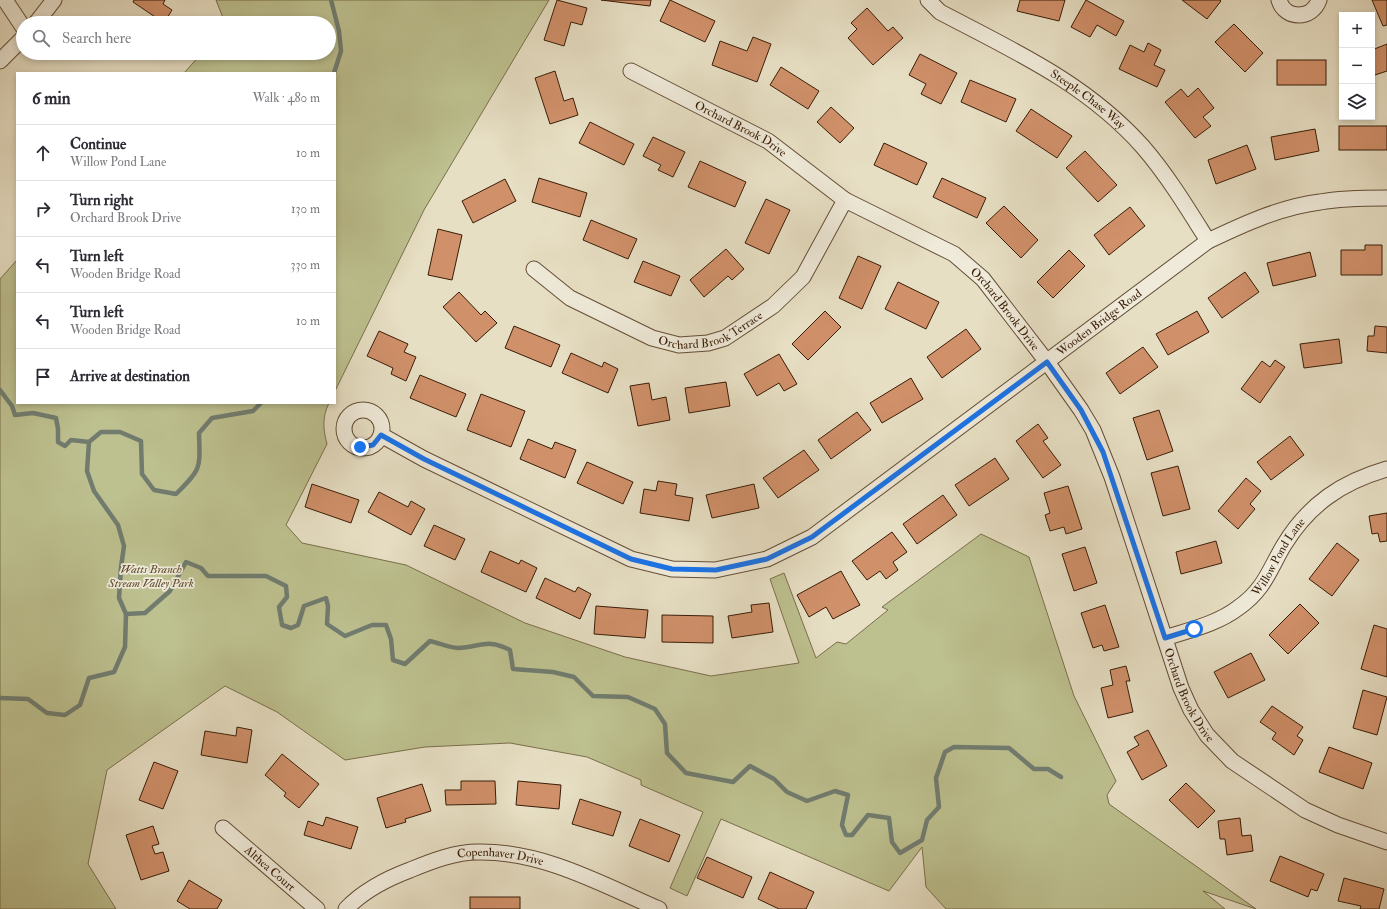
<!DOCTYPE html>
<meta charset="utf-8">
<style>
:root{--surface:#fff;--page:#f2f2f3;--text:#2b2b33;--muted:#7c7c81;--line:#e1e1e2}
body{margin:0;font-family:"IM FELL Double Pica",serif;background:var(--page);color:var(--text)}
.controls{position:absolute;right:12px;top:12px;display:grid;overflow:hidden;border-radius:0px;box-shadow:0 2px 6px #0003}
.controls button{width:36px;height:36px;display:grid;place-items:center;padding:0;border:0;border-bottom:1px solid var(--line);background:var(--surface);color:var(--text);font:20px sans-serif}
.stop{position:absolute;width:12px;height:12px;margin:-9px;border:3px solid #1a73e8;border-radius:50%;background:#fff}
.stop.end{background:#1a73e8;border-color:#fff;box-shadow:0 1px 4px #0008}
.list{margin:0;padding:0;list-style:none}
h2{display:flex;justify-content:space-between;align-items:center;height:52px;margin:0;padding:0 16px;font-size:17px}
h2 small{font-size:13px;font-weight:400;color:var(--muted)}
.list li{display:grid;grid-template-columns:26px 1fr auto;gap:12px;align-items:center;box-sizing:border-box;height:56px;padding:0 16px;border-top:1px solid var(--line)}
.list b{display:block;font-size:15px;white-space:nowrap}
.list p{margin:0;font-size:13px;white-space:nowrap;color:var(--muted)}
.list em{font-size:13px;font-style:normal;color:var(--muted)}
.icon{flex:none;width:22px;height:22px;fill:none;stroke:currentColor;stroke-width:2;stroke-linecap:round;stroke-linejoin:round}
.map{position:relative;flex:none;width:1387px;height:909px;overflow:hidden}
.search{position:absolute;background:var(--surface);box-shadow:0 2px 6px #0003;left:16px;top:16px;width:320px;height:44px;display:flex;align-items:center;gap:10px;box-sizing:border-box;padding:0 14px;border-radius:22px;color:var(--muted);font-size:15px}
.panel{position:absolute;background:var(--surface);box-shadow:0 2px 6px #0003;left:16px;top:72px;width:320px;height:332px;border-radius:0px}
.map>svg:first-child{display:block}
.green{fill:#bdc08f;stroke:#7b6e4b}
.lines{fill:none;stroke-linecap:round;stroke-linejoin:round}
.stream{stroke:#717c6f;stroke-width:4.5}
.building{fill:#d0906a;stroke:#391d07}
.minor-casing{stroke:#644e36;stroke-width:17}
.minor{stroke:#efead9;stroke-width:15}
.route{stroke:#1a73e8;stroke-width:5}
.labels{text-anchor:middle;stroke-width:3.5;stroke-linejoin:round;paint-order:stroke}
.street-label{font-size:12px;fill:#391d07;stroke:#efead9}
.park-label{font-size:12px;font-style:italic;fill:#614e30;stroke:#efead9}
</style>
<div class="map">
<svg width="1387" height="909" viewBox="0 0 1387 909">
<rect width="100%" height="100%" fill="#e7dfc4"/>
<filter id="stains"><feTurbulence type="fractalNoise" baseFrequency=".005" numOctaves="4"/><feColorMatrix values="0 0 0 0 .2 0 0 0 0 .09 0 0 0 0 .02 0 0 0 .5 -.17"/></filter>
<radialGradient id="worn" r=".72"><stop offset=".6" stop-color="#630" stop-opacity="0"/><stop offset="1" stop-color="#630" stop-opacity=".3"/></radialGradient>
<g class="green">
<path d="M216,0h333l-125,210 -89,181v-318h-151l18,-20h127v-30h-104z"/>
<path d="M17,260v143h312c-7,14 -6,26 -2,41l-41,81 16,18 104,22 119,58 100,34 86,19 88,-13 -29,-84 14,-6 32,85 21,-16 9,2 42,-34 -6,-3 99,-73 48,23 45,139 42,85 -9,14 2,9 147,105 -53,-18 22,18h-279l-20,-22 -4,-40 -33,44 -168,-72 -34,77 -17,-8 33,-76 -62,-27v-5l-54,-23 -77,-14 -85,4 -80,13 -68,-48 -52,-26 -118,84 -19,94 28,45h-116v-630z"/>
</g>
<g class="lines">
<g class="stream">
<path d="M331,0l8,31 2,20 -7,22"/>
<path d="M0,390l12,16 3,9 18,-2 23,5 2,11v13l7,4 6,-6 18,2"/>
<path d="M126,614l19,-1 25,-22 16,-29 15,6 7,8h58l20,10 1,11 -8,10 3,18 9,3 7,-3 6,-19 22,-8 2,8 -1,18 18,12 27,-11h14l5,14 2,21 12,4 25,-23c9,2 19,7 28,7 23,-1 29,-10 52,2l3,19 40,3 21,5 19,19 35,1 27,12 10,15 2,29 19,20 47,9 17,-16 24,13 13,13 20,9 28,-10 13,4 -6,30 4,10h6l16,-20 21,3 3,24 8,11 22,-13 5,-20 12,-13 -3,-29 9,-26 9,-5 55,1 25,21h14l13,8"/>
<path d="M0,698l28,1 19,14 18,2 15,-10 9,-27 25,-6 11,-25 1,-33 -7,-16 2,-31 3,-21 -6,-21 -24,-34 -7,-20 2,-29 12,-10h19l21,9 1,33 12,16 22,4c26,-26 24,-25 23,-61l13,-15 41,-7 8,-8"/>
</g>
</g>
<g class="building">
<path d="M134,0h31l-2,4 9,6 -8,13 -31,-21z"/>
<path d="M557,0l30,8 -5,17 -11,-3 -7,24 -20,-6z"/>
<path d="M601,0h50l-1,6z"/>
<path d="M670,0l45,21 -10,21 -45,-21z"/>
<path d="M1020,0h45l-6,21 -42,-10z"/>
<path d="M1086,0l38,21 -8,15 -19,-11 -7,12 -19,-10z"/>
<path d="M1182,0h38l1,1 -14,18z"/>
<path d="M1372,0h15v25l-4,1z"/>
<path d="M867,8l21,23 5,-4 10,11 -30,27 -25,-27 9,-9 -6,-6z"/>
<path d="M1234,24l29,29 -18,19 -30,-30z"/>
<path d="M753,37l18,7 -14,38 -45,-17 8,-24 27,10z"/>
<path d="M1148,43l13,7 -7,15 11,5 -8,17 -38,-18 11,-24 14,7z"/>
<path d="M1387,44v27l-15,5v-26z"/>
<path d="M920,54l37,19 -16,31 -20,-10 5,-10 -17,-9z"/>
<rect x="1277" y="60" width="49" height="25"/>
<path d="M781,67l38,24 -11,18 -38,-24z"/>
<path d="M555,71l9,30 9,-3 5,17 -28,9 -15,-46z"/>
<path d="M970,80l46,19 -10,23 -45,-20z"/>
<path d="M1198,88l16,20 -11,9 8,9 -16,12 -30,-36 16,-13 7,8z"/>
<path d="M831,107l23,21 -14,15 -23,-21z"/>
<path d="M1031,109l41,27 -15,22 -41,-27z"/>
<path d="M590,122l44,22 -10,21 -45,-22z"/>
<rect x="1339" y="126" width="48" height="24"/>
<path d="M1315,129l4,22 -44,9 -4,-23z"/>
<path d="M653,137l32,15 -12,25 -15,-7 3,-5 -18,-9z"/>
<path d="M884,143l43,20 -10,22 -43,-20z"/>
<path d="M1247,145l9,24 -40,15 -8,-24z"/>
<path d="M1085,151l32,34 -19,17 -32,-34z"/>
<path d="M700,161l46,21 -11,25 -47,-20z"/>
<path d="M539,178l48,15 -7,24 -48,-15z"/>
<path d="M942,178l44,20 -9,20 -44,-21z"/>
<path d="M505,179l11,22 -43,22 -11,-22z"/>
<path d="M766,199l24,11 -21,44 -24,-11z"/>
<path d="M1004,206l34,34 -17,18 -35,-35z"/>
<path d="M1130,207l15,19 -36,29 -15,-20z"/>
<path d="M591,220l46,19 -9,20 -45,-19z"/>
<path d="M438,229l24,6 -10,45 -24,-5z"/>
<path d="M1365,245h17v30h-41v-25h24z"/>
<path d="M726,249l18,20 -12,11 -4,-4 -24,21 -14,-17z"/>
<path d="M1069,250l16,16 -32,32 -16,-16z"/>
<path d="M1310,252l6,24 -43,10 -6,-23z"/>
<path d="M858,256l23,10 -19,43 -23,-11z"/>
<path d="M643,261l37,15 -9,20 -37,-14z"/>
<path d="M1245,272l14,20 -37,26 -14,-20z"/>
<path d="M898,282l41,20 -13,27 -41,-20z"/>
<path d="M459,292l22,23 4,-4 12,12 -21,19 -33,-35z"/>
<path d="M825,311l16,16 -33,33 -16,-16z"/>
<path d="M1197,311l12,21 -41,23 -12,-21z"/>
<path d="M514,326l46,19 -9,22 -46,-19z"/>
<path d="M1375,326l12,1v26l-20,-2 1,-15h6z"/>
<path d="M966,329l15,20 -39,29 -15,-21z"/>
<path d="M379,331l29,13 -4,8 12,5 -10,24 -15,-7 2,-6 -26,-12z"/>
<path d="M1339,339l3,24 -38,5 -4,-24z"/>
<path d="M1143,347l15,20 -38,27 -14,-21z"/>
<path d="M571,353l31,14 2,-5 14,7 -10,24 -46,-20z"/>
<path d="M779,354l18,30 -13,7 -5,-8 -22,13 -13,-22z"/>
<path d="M1275,360l10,7 -25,36 -19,-14 21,-28 8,6z"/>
<path d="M420,375l46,19 -10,23 -46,-19z"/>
<path d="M911,378l12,21 -41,24 -12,-20z"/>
<path d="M726,382l4,24 -41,7 -4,-25z"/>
<path d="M649,383l3,17 14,-3 4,23 -32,6 -8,-40z"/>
<path d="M481,394l44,17 -14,36 -44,-17z"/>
<path d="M1159,410l14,41 -26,9 -14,-42z"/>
<path d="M857,412l14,18 -40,29 -13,-19z"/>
<path d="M1038,424l10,14 -5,3 18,24 -18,13 -27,-37z"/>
<path d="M1290,436l14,19 -33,25 -14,-18z"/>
<path d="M528,439l24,10 3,-7 21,8 -11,28 -45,-19z"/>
<path d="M804,450l15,20 -41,28 -15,-20z"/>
<path d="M995,458l14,21 -40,27 -14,-21z"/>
<path d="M587,462l46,20 -10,22 -46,-21z"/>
<path d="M1178,466l12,43 -27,7 -12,-43z"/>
<path d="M1246,478l15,13 -11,13 5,5 -17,20 -20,-18z"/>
<path d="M658,481l19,3 -2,11 18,3 -4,23 -49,-8 4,-24 12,2z"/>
<path d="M312,484l47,16 -8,23 -46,-16z"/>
<path d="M754,484l5,24 -47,10 -6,-23z"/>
<path d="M1068,486l14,43 -16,5 -2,-7 -14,4 -5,-16 5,-2 -6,-20z"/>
<path d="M379,492l29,15 3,-6 14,8 -14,26 -43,-23z"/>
<path d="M943,495l14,20 -40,29 -14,-20z"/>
<path d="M1387,513v28l-7,1 -2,-9 -6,1 -3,-18z"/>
<path d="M434,525l31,14 -10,21 -31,-14z"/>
<path d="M892,532l15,20 -14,10 5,8 -12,9 -6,-8 -13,9 -15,-19z"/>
<path d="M1216,541l6,22 -41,11 -5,-22z"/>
<path d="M1337,543l22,17 -27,36 -23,-17z"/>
<path d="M1085,547l12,36 -23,8 -12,-37z"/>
<path d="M490,551l29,13 2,-4 16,8 -11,24 -45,-20z"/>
<path d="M841,571l19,34 -27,14 -7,-12 -17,10 -12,-22z"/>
<path d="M545,578l30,14 3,-5 13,7 -11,25 -44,-21z"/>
<path d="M769,603l4,29 -41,6 -4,-22 24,-4 -1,-7z"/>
<path d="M1300,604l19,19 -31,31 -19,-19z"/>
<path d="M1105,605l14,42 -15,4 -2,-6 -9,3 -12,-35z"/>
<path d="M596,606l52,4 -3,28 -51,-4z"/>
<path d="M662,615l51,1v27l-51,-1z"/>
<path d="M1374,625l13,4v48l-26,-8z"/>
<path d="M1251,653l14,27 -37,18 -14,-26z"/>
<path d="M1126,666l4,15h-4l7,31 -25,6 -7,-30 12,-3 -3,-15z"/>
<path d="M1363,690l24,7 -10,38 -24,-7z"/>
<path d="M1272,706l31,21 -6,9 6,4 -9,15 -22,-16 4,-6 -16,-11z"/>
<path d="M237,727l15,3 -5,33 -46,-8 4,-24 31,5z"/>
<path d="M1148,730l19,36 -25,14 -15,-28 12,-7 -5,-8z"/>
<path d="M1329,747l43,16 -9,26 -44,-17z"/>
<path d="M282,754l37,30 -20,24 -15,-12 2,-3 -21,-18z"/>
<path d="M154,762l24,9 -15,38 -24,-9z"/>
<path d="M461,781h34l1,23 -50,1 -1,-15h16z"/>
<path d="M518,781l43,4 -2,24 -43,-4z"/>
<path d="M1186,783l29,28 -17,17 -29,-28z"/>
<path d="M422,784l9,27 -26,8 1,3 -20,6 -9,-30z"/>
<path d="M580,799l41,13 -8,24 -41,-12z"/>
<path d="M326,817l32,10 -7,22 -47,-14 4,-14 15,5z"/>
<path d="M1240,818l2,18 9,-1 2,16 -26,4 -2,-16h-5l-2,-18z"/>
<path d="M640,819l40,16 -11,27 -40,-16z"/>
<path d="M153,826l6,18 -7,2 3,8 8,-2 6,19 -28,9 -15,-45z"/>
<path d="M1280,856l44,18 -7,17 -6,-2 -3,8 -38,-16z"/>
<path d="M707,857l45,20 -9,21 -46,-20z"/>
<path d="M770,872l44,20 -8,17h-27l-21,-10z"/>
<path d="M1344,878l40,11 -5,20h-19l1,-3 -23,-5z"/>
<path d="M189,880l33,20 -5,9h-27l-13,-8z"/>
<rect x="470" y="897" width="50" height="12"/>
</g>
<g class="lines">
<defs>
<g id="minor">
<path d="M5,0l18,27"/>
<path id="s1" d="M928,0l12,12c74,39 146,71 203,135 25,29 45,62 65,94"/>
<path d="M1279,0c6,20 33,20 40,0"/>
<path d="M36,23l18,-23"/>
<path d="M0,61l23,-23"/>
<path id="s2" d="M631,71l137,70 77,59 109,54 29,25 64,83 34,48 12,20 19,47 69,211 10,22 16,25 25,26 73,49 33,15 49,17"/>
<path id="s3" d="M534,269l36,29 82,40 27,7 29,-2 17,-5 48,-32 30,-29 42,-77"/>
<circle cx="363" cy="429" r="19"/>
<path id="s4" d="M381,435l43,24 207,100 41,10 43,1 52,-11 45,-22 396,-296c36,-17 72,-34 112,-39 22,-4 45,-4 67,-4"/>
<path id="s5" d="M1165,638c24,-8 52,-14 73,-30 27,-19 31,-38 46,-63 25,-41 58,-63 103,-76"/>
<path id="s6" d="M223,828l94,81"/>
<path id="s7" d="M346,909c18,-19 40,-30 64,-39 22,-9 45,-18 68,-18 65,-1 123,32 181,57"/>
</g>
</defs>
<use href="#minor" class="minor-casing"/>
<use href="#minor" class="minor"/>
</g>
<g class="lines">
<path class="route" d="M360,447l13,-2 8,-10 43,24 207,100 41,10 44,1 51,-11 45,-22 235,-175 34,48 22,42 62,186 29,-9"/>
</g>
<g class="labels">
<g class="street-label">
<text dy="4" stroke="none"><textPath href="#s1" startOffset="189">Steeple Chase Way</textPath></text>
<text dy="4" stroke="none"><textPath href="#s2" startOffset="124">Orchard Brook Drive</textPath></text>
<text dy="4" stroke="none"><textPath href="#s2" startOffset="448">Orchard Brook Drive</textPath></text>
<text dy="4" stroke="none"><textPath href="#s4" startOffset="826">Wooden Bridge Road</textPath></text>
<text dy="4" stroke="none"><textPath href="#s3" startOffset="200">Orchard Brook Terrace</textPath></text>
<text dy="4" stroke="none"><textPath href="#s5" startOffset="145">Willow Pond Lane</textPath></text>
<text dy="4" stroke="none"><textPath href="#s2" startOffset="880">Orchard Brook Drive</textPath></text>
<text dy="4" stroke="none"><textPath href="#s7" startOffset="169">Copenhaver Drive</textPath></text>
<text dy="4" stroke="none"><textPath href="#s6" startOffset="62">Althea Court</textPath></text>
</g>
<g class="park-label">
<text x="151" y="573">Watts Branch<tspan x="151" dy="14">Stream Valley Park</tspan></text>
</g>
</g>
<rect width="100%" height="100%" filter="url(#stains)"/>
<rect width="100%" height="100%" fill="url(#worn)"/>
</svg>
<div class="controls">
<button>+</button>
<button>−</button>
<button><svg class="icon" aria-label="layers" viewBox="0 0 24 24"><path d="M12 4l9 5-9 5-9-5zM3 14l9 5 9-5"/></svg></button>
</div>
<div class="stop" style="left:1194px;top:629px"></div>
<div class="stop end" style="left:360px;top:447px"></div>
<div class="search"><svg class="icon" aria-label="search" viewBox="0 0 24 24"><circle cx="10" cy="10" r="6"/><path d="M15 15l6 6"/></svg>Search here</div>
<section class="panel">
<h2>6 min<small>Walk · 480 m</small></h2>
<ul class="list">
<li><svg class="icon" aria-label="ahead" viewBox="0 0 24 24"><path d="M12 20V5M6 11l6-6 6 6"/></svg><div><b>Continue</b><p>Willow Pond Lane</p></div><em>10 m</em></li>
<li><svg class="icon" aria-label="right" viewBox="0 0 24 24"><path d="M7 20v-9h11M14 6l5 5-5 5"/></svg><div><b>Turn right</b><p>Orchard Brook Drive</p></div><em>130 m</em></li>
<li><svg class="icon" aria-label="left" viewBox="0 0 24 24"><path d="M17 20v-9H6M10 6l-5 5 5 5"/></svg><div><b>Turn left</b><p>Wooden Bridge Road</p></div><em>330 m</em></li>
<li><svg class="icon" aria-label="left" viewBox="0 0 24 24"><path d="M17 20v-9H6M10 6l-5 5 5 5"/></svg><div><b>Turn left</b><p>Wooden Bridge Road</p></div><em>10 m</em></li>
<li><svg class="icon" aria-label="arrive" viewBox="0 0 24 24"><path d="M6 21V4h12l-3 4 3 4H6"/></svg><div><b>Arrive at destination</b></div></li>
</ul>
</section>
</div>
